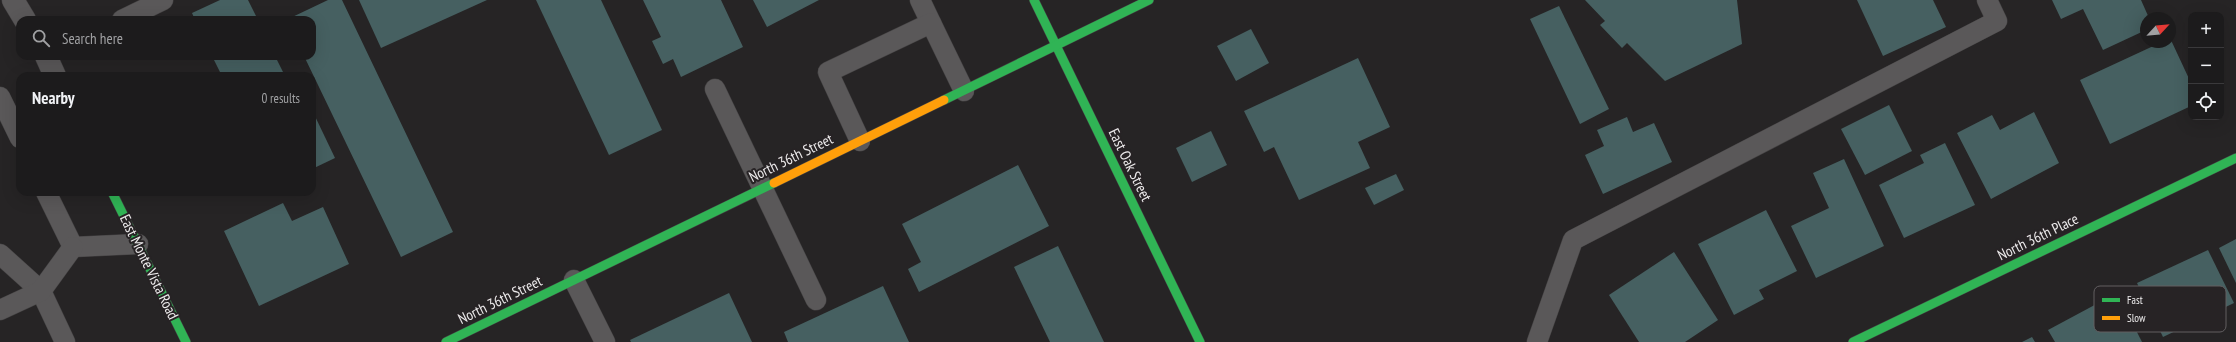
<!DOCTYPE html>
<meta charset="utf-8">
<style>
:root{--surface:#1c1b1c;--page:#292829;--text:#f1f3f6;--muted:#a0a1a3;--line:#3a393b}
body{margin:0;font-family:"PT Sans Narrow",sans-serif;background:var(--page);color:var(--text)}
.controls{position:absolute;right:12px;top:12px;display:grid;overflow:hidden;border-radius:8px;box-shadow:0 4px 16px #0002}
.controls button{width:36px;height:36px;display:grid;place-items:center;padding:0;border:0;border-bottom:1px solid var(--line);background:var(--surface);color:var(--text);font:20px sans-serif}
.compass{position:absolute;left:2140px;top:12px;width:36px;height:36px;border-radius:50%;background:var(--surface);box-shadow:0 4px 16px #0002;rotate:64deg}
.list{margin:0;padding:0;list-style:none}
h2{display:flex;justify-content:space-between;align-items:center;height:52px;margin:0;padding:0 16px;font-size:17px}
h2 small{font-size:13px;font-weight:400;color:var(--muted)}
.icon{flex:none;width:22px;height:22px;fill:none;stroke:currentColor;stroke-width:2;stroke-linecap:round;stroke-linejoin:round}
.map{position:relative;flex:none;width:2236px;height:342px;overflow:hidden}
.search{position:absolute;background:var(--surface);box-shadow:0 4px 16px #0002;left:16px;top:16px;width:300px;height:44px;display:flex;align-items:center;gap:10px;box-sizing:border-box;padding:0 14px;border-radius:12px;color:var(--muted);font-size:15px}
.panel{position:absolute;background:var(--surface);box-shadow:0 4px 16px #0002;left:16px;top:72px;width:300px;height:124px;border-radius:12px}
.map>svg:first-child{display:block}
.building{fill:#466061}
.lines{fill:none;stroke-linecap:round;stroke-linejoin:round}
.lane-casing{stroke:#434142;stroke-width:21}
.street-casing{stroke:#434142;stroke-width:23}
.fast-casing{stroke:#434142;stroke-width:10}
.slow-casing{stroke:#434142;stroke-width:10}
.lane{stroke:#5a5859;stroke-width:20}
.street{stroke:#5a5859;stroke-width:22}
.fast{stroke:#30b455;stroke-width:9}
.slow{stroke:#ff9f0a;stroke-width:9}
.labels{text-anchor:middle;stroke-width:4;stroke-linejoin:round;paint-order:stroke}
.street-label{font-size:15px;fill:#edebec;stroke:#272325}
.key{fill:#272325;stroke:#625f61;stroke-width:1}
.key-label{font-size:11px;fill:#edebec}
</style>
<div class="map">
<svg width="2236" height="342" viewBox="0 0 2236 342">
<rect width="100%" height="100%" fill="#262425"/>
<g class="building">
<path d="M220,0h28l10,20h-63l-3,-7z"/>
<path d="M328,0h14l111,232 -52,25 -97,-201h8v-36h-26z"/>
<path d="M359,0h128l-106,48z"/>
<path d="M536,0h65l61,130 -53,25z"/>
<path d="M643,0h78l22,47 -62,30 -8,-18 -10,5 -11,-23 9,-4z"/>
<path d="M753,0h66l-52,27z"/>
<path d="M1585,0h152l5,44 -77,37 -38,-38 -5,5 -22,-23 5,-4z"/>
<path d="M1857,0h76l13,27 -63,29z"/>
<path d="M2052,0h89l8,18h-3v12l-43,20 -20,-41 -22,10z"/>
<path d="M1559,6l50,103 -29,15 -50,-105z"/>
<path d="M1251,29l18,34 -33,18 -19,-35z"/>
<path d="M2170,38l21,45v23l-81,38 -30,-64 82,-38h8z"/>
<path d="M212,56h63l10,20h-63z"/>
<path d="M1358,58l32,69 -32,15 12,26 -71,32 -25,-53 -10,5 -20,-41z"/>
<path d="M1889,105l23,46 -47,24 -24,-46z"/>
<path d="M312,110l23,48 -23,11z"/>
<path d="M2034,112l25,51 -68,36 -34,-66 35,-18 8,15z"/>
<path d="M1627,117l6,15 21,-9 18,39 -69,32 -18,-39 19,-9 -7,-16z"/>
<path d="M1211,131l16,34 -35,17 -16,-34z"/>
<path d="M1945,143l30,62 -71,33 -25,-53 45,-22 -4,-8z"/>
<path d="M1844,159l40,87 -68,32 -25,-52 38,-18 -16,-35z"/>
<path d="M1018,165l31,61 -130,66 -11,-23 13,-7 -19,-38z"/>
<path d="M1396,174l8,16 -30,15 -9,-17z"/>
<path d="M283,203l9,18 31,-14 26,57 -90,42 -35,-75z"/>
<path d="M1766,210l31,61 -38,19 5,9 -30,16 -36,-71z"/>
<path d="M2236,239v44l-17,-35z"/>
<path d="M1058,246l46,96h-54l-36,-75z"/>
<path d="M2208,250l26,53 -71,34 -26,-54z"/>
<path d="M1674,252l44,68 -33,22h-46l-30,-47z"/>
<path d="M883,286l26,56h-121l-4,-10z"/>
<path d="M729,293l23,49h-121l-1,-2z"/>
<path d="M2117,293l25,49h-87l-7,-12z"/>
<path d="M2032,337l3,5h-13z"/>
</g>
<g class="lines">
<defs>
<g id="lane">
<path d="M920,0l11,23"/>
<path d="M122,20l41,-20"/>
<path d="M715,89l101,211"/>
<path d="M0,97l20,41"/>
<path d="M860,141l-32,-69 103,-49 33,68"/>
<path d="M46,192l27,55 65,-3"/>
<path d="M0,254l41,37 24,51"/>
<path d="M574,280l31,62"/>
<path d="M0,310l41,-19 32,-44"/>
<path d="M1537,342l36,-102 424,-219 -10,-21"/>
</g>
<g id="street">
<path d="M13,0l12,20"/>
<path d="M46,56l9,20"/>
</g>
<g id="fast">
<path d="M1034,0l166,342"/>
<path d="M944,100l205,-100"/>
<path d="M112,192l74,150"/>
<path d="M446,342l328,-159"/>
<path d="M1853,342l383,-184"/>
</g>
<path id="slow" d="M774,183l170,-83"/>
</defs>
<use href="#lane" class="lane-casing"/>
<use href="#street" class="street-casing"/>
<use href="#fast" class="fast-casing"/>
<use href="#slow" class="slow-casing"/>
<use href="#lane" class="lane"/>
<use href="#street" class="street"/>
<use href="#fast" class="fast"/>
<use href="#slow" class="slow"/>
</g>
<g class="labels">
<g class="street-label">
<text transform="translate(791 158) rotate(-26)" y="5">North 36th Street</text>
<text transform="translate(1130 165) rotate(64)" y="5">East Oak Street</text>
<text transform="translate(2038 237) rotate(-26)" y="5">North 36th Place</text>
<text transform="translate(149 267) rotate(64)" y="5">East Monte Vista Road</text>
<text transform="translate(500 300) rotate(-26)" y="5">North 36th Street</text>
</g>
</g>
<rect x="2094" y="286" width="132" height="46" rx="6" class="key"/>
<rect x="2102" y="298" width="18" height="4" fill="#30b455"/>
<rect x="2102" y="316" width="18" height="4" fill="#ff9f0a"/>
<g class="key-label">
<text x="2127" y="304">Fast</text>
<text x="2127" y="322">Slow</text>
</g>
</svg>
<div class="controls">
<button>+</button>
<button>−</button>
<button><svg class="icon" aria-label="locate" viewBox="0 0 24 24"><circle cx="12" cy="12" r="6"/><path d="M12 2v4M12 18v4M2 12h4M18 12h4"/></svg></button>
</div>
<svg class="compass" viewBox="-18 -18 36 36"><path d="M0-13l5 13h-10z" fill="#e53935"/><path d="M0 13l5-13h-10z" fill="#a0a1a3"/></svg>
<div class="search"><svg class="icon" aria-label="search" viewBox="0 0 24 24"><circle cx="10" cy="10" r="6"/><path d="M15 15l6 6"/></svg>Search here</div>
<section class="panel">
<h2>Nearby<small>0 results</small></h2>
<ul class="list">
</ul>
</section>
</div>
